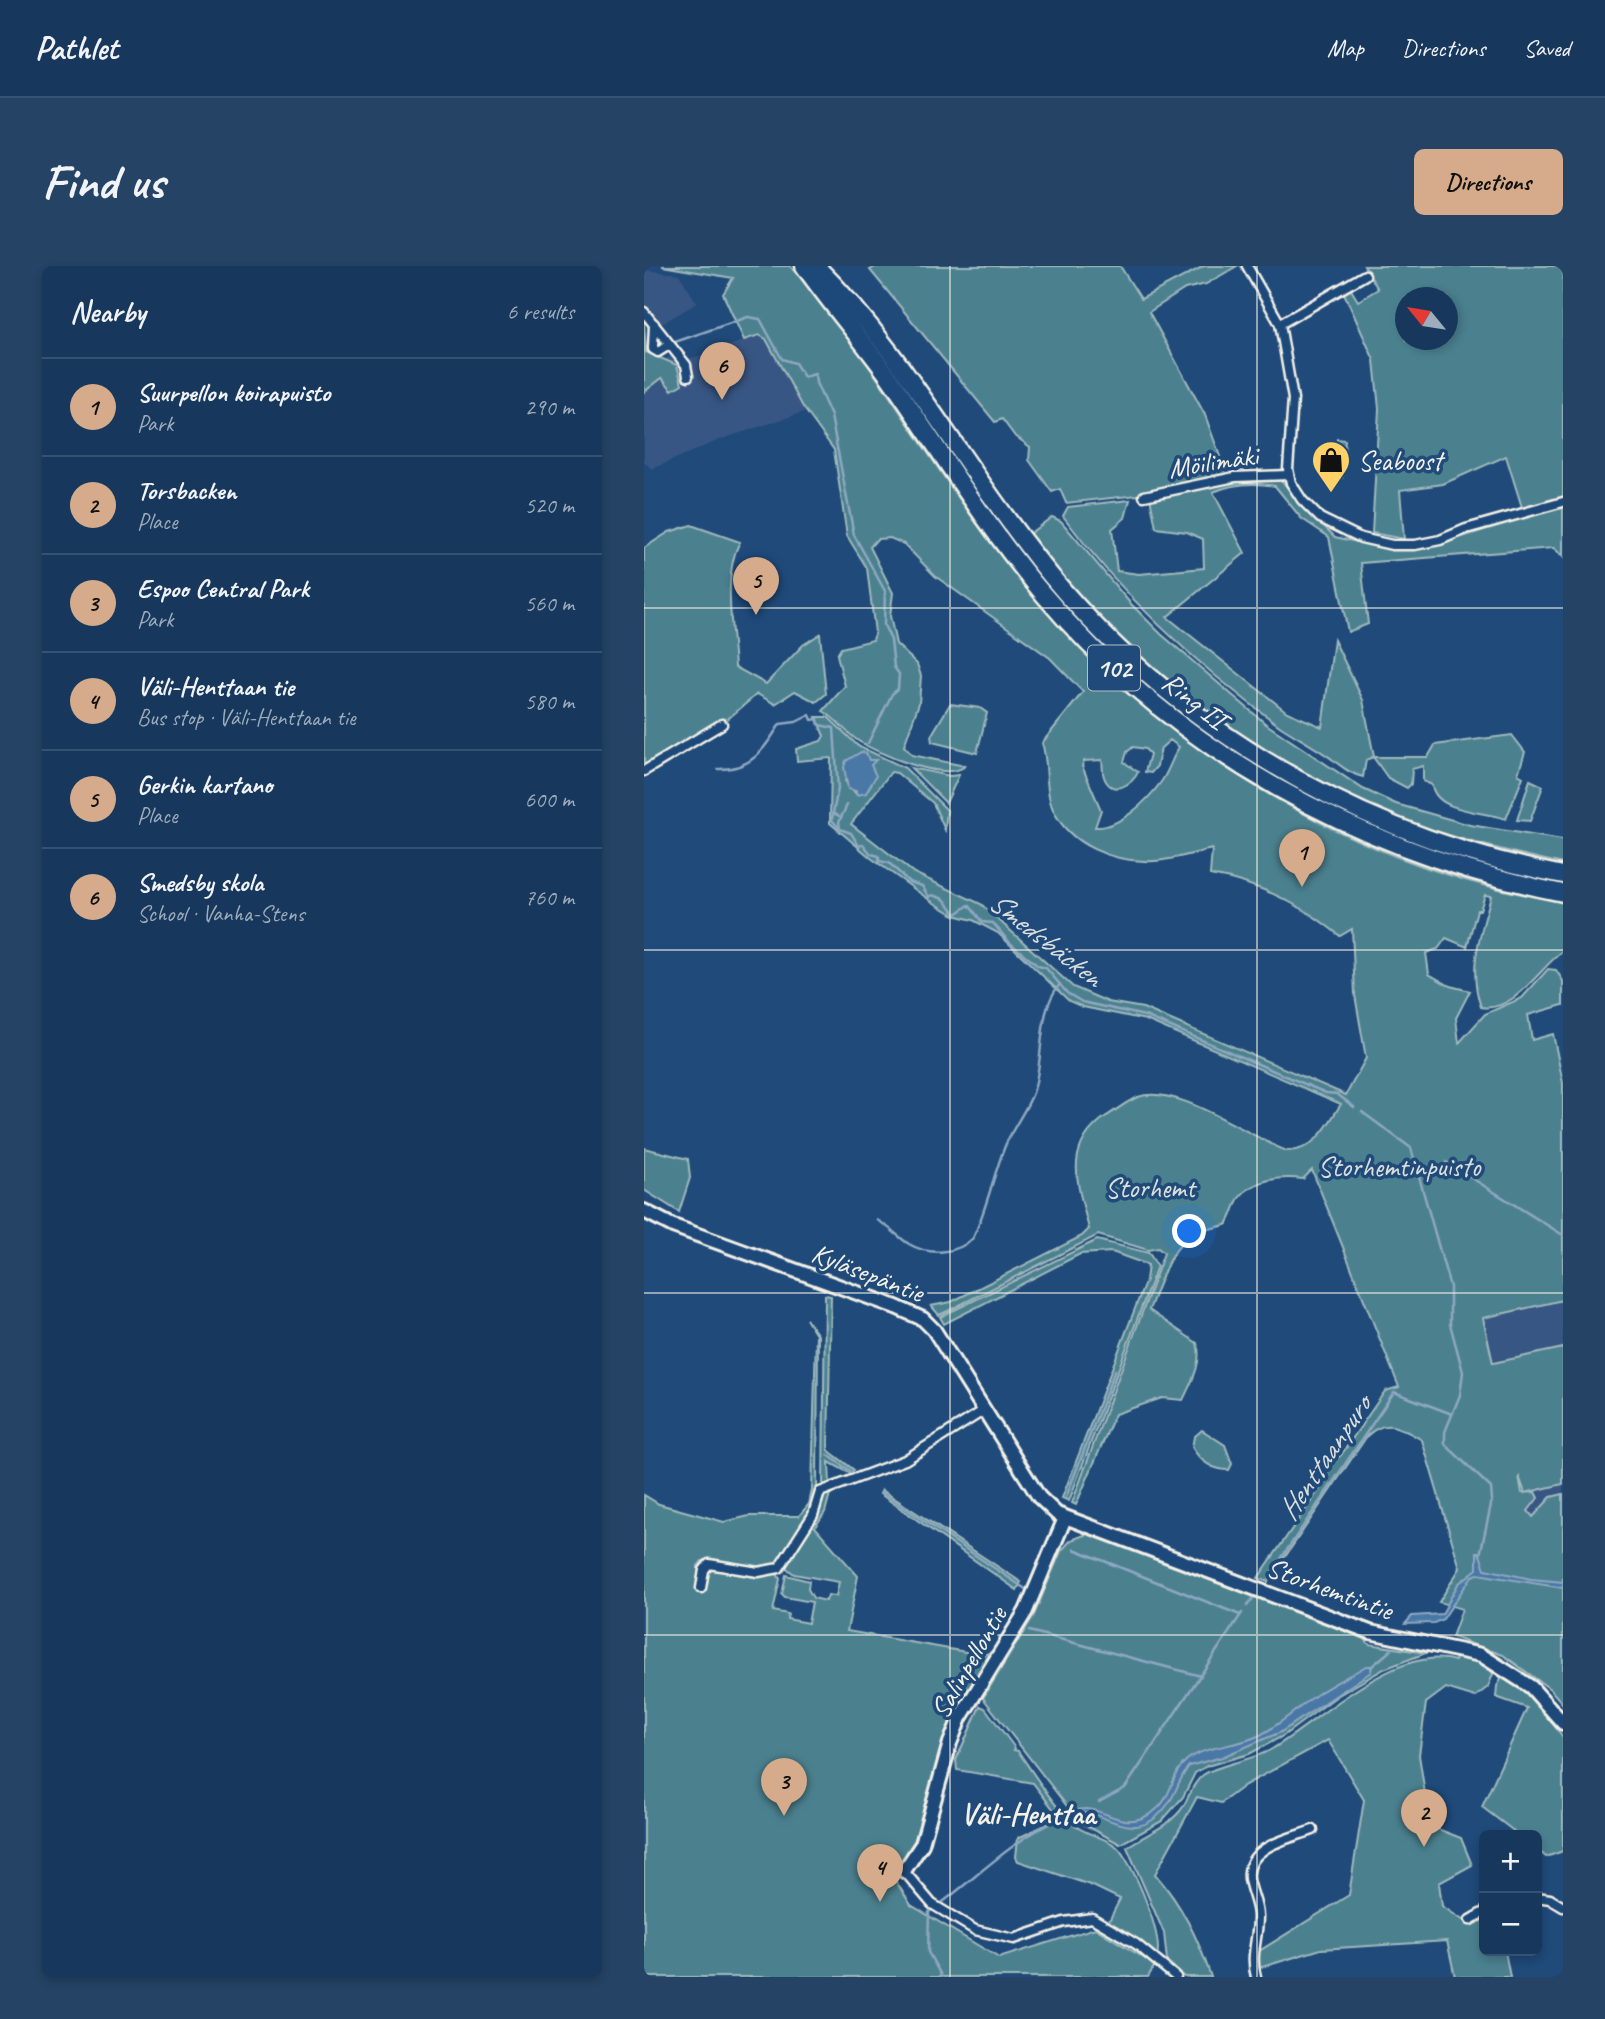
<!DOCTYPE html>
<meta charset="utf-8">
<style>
:root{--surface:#17385c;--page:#244365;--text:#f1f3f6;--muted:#9eacbb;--line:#365272;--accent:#d6ab8b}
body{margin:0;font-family:Caveat,sans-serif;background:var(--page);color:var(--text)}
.controls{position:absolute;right:21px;bottom:21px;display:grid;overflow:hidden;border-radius:10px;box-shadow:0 4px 10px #0003}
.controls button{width:63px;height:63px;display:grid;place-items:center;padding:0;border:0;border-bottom:2px solid var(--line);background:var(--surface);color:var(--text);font:35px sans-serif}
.compass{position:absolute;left:751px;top:21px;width:63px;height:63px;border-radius:50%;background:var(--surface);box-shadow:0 4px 10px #0003;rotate:300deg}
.you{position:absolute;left:546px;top:966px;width:24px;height:24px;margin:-18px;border:5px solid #fff;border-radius:50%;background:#1a73e8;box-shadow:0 0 0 10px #1a73e833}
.badge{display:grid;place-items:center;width:46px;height:46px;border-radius:50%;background:var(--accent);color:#111;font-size:23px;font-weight:700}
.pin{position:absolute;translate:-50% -58px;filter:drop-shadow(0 2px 4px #0008)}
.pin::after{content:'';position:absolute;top:37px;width:24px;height:21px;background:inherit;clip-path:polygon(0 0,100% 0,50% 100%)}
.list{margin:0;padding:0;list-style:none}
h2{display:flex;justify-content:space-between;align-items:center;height:91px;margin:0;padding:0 28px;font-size:30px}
h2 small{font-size:23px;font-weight:400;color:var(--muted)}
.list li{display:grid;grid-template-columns:46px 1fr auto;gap:21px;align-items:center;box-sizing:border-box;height:98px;padding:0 28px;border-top:2px solid var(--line)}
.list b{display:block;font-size:26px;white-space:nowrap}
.list p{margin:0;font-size:23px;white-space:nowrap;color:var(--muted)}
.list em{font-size:23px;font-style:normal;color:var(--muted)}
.map{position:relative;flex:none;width:919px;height:1711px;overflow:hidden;border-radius:10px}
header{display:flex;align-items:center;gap:42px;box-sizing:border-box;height:98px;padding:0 35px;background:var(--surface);border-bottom:2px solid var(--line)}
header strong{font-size:33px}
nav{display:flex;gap:38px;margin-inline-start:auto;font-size:24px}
.intro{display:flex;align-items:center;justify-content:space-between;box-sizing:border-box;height:168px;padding:0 42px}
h1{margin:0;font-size:49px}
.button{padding:18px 32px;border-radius:10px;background:var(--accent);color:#111;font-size:24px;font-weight:700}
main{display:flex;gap:42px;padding:0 42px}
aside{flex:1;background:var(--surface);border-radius:10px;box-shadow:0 4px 10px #0003}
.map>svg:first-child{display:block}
.built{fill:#375784}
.green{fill:#4c818f;stroke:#a0b9bc;stroke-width:2;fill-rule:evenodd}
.water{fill:#4a78a6;stroke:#8ea8c0;stroke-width:2}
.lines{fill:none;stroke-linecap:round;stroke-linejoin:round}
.stream{stroke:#8ea8c0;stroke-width:2.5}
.street-casing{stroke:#f4f1e8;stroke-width:13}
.secondary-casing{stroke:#f4f1e8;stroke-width:18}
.highway-casing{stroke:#f4f1e8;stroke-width:21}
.street{stroke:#1f4a7a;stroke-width:8}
.secondary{stroke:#1f4a7a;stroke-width:12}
.highway{stroke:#1f4a7a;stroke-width:16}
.grid{fill:none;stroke:#f4f1e8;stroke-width:2;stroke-opacity:0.55}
.labels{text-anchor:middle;stroke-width:7;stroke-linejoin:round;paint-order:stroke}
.shield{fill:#1f4a7a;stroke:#b4bfc7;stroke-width:2}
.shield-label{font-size:26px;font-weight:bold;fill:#f4f1e8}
.poi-label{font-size:28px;fill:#f4f1e8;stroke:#1f4a7a;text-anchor:start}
.street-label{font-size:28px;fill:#f4f1e8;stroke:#1f4a7a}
.park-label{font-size:28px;fill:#dbe0db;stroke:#1f4a7a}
.water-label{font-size:30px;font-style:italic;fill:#dadfde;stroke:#1f4a7a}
.neighbourhood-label{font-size:30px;font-weight:bold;fill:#f4f1e8;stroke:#1f4a7a}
</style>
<header>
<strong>Pathlet</strong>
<nav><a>Map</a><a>Directions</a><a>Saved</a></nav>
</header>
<div class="intro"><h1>Find us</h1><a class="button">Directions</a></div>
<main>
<aside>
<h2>Nearby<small>6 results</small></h2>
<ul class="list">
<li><span class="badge">1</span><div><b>Suurpellon koirapuisto</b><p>Park</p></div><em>290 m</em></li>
<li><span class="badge">2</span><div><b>Torsbacken</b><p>Place</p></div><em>520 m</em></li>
<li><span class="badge">3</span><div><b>Espoo Central Park</b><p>Park</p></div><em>560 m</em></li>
<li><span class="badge">4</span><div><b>Väli-Henttaan tie</b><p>Bus stop · Väli-Henttaan tie</p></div><em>580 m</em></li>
<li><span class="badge">5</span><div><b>Gerkin kartano</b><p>Place</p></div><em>600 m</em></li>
<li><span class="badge">6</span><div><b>Smedsby skola</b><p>School · Vanha-Stens</p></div><em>760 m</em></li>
</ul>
</aside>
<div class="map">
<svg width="919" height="1711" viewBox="0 0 919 1711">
<rect width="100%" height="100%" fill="#1f4a7a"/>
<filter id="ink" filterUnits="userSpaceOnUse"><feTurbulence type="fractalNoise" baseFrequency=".0143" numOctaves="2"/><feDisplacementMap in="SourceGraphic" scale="14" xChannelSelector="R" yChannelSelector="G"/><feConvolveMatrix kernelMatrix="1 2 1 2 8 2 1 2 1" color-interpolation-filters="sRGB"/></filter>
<g filter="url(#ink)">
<g class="built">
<path d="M0,4l35,4 18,29 -37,22 -16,-21z"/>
<path d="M115,69l7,4 41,72 -88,29 -67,29 -8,-7v-70l33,-27 -12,-6 14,-7 11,6 11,-2z"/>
<path d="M919,1034v241l-26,-19 -9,-11 -45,-193z"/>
</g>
<g class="green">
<path d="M18,0h128c81,89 137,195 211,290 137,178 338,310 562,346v49c-24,17 -48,62 -82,56 -14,-40 0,-73 10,-111l-6,-1 -5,15h-3l-10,37 -21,-9 -8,11 -12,4 3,21 21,12 20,5 -14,27 3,25 26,-29 37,-16 26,-29 8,1 7,11v24l-35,10 4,25 21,-6 10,49v217l-80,18 10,45 70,-15v136l-38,9 -6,-17 3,17 13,-1 3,6 -10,13 5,6 18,-20 12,-3v210l-13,-15 -47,-34 -51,-18 10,-28 -23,-7 21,-34 -38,-128c-21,-12 -36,-23 -55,-4l-99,146 -10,-4 65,-94 5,-18 13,-11 44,-64 14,-4 -87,-217 -9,9c-21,-3 -50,0 -64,19 -5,8 -6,18 -12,26 -10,5 -23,4 -32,9 -26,13 -36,53 -46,77l48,33c6,20 -6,40 -14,57l-21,-2 -47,16 -39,91 -4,-2 92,-250 -6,-5 -10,2 -50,-15 -150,76 -9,4 -8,-9 20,-4 131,-66 7,-7c-11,-44 -27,-81 16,-112 10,-6 22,-16 33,-20 39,-14 111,40 149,54 28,0 40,-25 54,-47l-195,-84 -63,-13 -14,-6 -71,-68 -25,-13 -19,-5 -23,-14 -60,-43 -41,-35 1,-65 -34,3 -1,-12 25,-8 3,-5 -8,-19h12l30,29 47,22 42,42 -2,20 -12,-27 -36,-30 -6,-1 -40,52 63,49 67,31 92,83 35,15 35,6 203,87 20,-37 -11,-63 -3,-66 -12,7c-39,-32 -80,-53 -130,-61l2,-26c-18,4 -39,11 -58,12 -39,2 -86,-15 -102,-54 -8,-20 -3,-44 -10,-64l41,-51 -33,-34 -115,-82 -31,-32 -14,-6 -13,1 -7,8 23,46 -3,23 6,28 21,20 4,12 -2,27 -15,43 8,9 53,11c-19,17 -89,-13 -108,-26 -13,-9 -20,-21 -34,-29l22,-25 -8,-31 4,-7 32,-8 2,-7 -8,-65 -20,-32 -13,-86 -31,-43 -37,-68 -7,-4 -15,5 -21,-46 10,-16zM526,474l9,7c-7,11 -10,24 -18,35 -13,18 -42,47 -66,45l6,-17 -19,-44 2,-5 18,-1c1,5 0,12 2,17 7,20 29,8 34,-5l-14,-10 3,-10 6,-5 12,2 5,5 -5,18 6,1 6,-7 4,-18zM217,486l8,8 2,12 -14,23 -12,-14 7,-22z"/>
<path d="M233,0h243l21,33 63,-33h33l-31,18 -21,5 -36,23 56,103 22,61 -89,19 -72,8 -6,-14 -8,3 -23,-32 1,-13 -16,-12 -12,-16 -7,3 -125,-152z"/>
<path d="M720,0h199v291l-9,-9 -193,15 7,61 -20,8 -19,-95 -28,-19 -26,-32c-22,-4 -41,-3 -62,6l32,61 -78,64 120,95 35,15 12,-87 29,60 11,57h54l7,-12 77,-10 13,17 -7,22 5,3 -17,42c-21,-8 -70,-6 -74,-34l-9,-4v-15l-11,3 -1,15 -4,4 -19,-10 -15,-21 -7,3 -3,17c-13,-3 -22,-11 -30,-17 -13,-10 -35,-22 -52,-33 -81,-59 -158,-130 -218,-211l5,-9 62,-7 -5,18 -13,11 5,42 22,3 65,-6 -1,-29 -16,-7 -31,-4 -6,-31 89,-18 43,2 22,26 31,30 45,10 26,2 34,-5 85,-27 -19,-61 -63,28 -43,6 4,49 -32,-6 7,-124 -5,-49 -30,-67 6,-5 8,13 20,-12zM762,32h42v42h-42z"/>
<path d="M0,56l2,30 31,13 5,19 -10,6 -10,-12 -18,14z"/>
<path d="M268,127c53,77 103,156 166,225 125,137 303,232 485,264v4c-207,-43 -390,-145 -526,-309 -47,-57 -86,-121 -128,-183z"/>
<path d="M693,173l8,1 -3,38 -9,-1z"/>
<path d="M408,251l9,4 69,82 31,31 105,90 97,65 33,15 74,21 93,15v24c-50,-11 -100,-23 -149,-40 -124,-43 -238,-125 -327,-220 -21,-22 -39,-47 -58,-70z"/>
<path d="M47,259l49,17c-18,32 -7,89 -5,125l31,17 37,-39 17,-11 6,60 -10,8 -21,-11 -20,13 -18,-10 -35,30 -78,47v-223l25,-16z"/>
<path d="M306,438l30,4 7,5 -10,40 -45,-11 -1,-6z"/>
<path d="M267,502l39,8 9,-1 -13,28z"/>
<path d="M886,514l13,6 -13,35 -13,-1z"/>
<path d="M0,882l44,11 2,19 -11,34 -35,-22z"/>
<path d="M453,974l52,13 8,13 -88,235 -7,-3 84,-218 2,-15 -36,-13 -32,2 -136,70 -4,-7z"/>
<path d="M181,1029l6,1 -3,154 26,20 -3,4 -22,-12 1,23 -7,3z"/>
<path d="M162,1053l12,16 -1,155 -3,17 -36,56 -20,6 -56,-8 -4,5 1,26 4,-6 2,-17 13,-4 59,9 3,5 -7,32 15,3 -1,5 21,4 4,-21 -27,-5 -3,-3 4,-19 23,6 -1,8 5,9 13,3 2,-6 8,1 3,-14 -45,-8 -10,-8 38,-73 9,-3 -6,22 -10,15 43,49 -11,55 136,24 8,-3 -27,50 -37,97 -7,33 -16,25 -16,12 23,36 88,53 96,-30 60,37 -7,12h-504v-482l15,9 65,18 25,-6h50l10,-12 3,-14 4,-155z"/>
<path d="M558,1164l23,15 7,19 -3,6c-17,0 -29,-9 -37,-23l2,-10z"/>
<path d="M238,1224l139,92 -4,8 -137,-96z"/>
<path d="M443,1268l11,1 264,100 7,9 57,9 -42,16 -47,27 -54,40 -34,18 -42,12 -12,7 -12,24 -21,24 -42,23 -42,-23 -4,-11h-4l-87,-112 51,-83 27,-64 10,-11z"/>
<path d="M814,1386l29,11 6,11 -5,13 -13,10 -29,-9 -20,15 -7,52 11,71 31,12 11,27 -33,18 3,23 28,19 14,-5v31h21l5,26h-55l-8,-36 -126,8 -62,19 -3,-15 93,-58 15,-95 -36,-60 -83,45 -24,18 -24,-6 -42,77c27,31 43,64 56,103h-27l-17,-16 -3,-28 -37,-86c17,-12 39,-19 53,-36 9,-11 11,-27 23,-36 15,-11 49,-14 69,-26 48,-29 124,-105 183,-88z"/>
<path d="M859,1410h6l15,11 39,50v114l-17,6 -9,-8v-14h-18l-37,-28 45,-99 -31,-11 1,-11z"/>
<path d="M336,1440l5,2 30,40 -1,2 4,1c14,20 39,60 56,74 13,10 30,12 42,21 16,14 48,90 41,110l-49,-33 12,-24 -27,-13 -75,-25 -2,-4 2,-19 42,-20 -27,-35 -76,-13 -1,-10z"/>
</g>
<g class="water">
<path d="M217,486l5,1 3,7h7l-5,5 5,11 -10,17 -9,2 -1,-4 -8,-2 -4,-22 2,-6z"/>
<path d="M833,1286h2l6,17 46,10 32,3v6l-85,-14 -6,2 -29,43 -9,4 -29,1 7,-8 30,-2 16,-30 19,-15z"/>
<path d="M722,1400h6l-1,6 -90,60 -59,25 -33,9c-10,12 -12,26 -21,38 -23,32 -42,23 -72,11 -8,-3 -15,-2 -21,-4 23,-9 42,17 67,7 34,-14 25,-42 45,-58 19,-15 49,-13 71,-24 23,-11 40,-29 61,-43 15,-10 32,-18 47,-27z"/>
</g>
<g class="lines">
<g class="stream">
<path d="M31,76l73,-25 12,2 22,40 13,4 9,14 11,-3 1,9 15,33 23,119 31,56 -1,34 7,15 3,27 5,7 -1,15 -6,5 -24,49"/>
<path d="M74,503c33,1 46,-19 62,-45l16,-2 14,-7 2,5 6,-1 1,6 15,3 4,61 -5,24 8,4"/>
<path d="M203,539l-8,17 1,7 11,4 8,13 4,-2 8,10 8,2v5l10,2 20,19 13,4 7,11 3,-2 12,4 12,15 13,-9 13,17 11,1 17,20 28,23 8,2 21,25 15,9 63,14 181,77 11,1 17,13"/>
<path d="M189,547l-1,7 7,8"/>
<path d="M718,846l49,36 39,139v37l13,48 -3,23 -15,37v12l46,44 1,12 -12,55"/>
<path d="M802,896l117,73"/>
<path d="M233,954c13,7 21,17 32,24 20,12 49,10 64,-6 14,-30 20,-62 32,-92 8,-19 21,-35 28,-53 12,-35 3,-81 27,-109"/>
<path d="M184,1189l25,18"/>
<path d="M237,1226l146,98 20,-44"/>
<path d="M422,1231l49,-127"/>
<path d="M430,1283l166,66"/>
<path d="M628,1306l122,-180 58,22"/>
<path d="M603,1340l7,-9"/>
<path d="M385,1365l172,45"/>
<path d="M727,1401l20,-17"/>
<path d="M455,1536l26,-14 117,-175"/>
<path d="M298,1711l-14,-25 1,-40c47,-32 92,-83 148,-100"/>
</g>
<defs>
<g id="street">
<path d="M603,0l33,58 13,75 -5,70 3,14 11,17 18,18 41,20 31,7h23l25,-5 26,-11 97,-27"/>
<path d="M0,46l42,53 2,11"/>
<path d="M10,58l-1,25 5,3 11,-7"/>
<path d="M636,58l85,-49"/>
<path d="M500,230l91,-19 53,-2"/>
<path d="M0,505l78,-47"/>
<path d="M57,1322l3,-18 5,-6 49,8 21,-4 34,-53 7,-23 85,-32 81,-51"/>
<path d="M260,1605l28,33 43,26 39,9 50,-17 28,-4 44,26 40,33"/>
<path d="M893,1631l13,2 13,8"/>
<path d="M826,1654l14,-8"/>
<path d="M612,1711c-6,-22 2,-38 2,-60 0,-13 -7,-25 -9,-38 -4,-33 40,-40 64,-49"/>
</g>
<g id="secondary">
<path d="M0,945l29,15 223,81 27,12 11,11 105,167 18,17 313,118 111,23 50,32 32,36"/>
<path d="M260,1605l18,-27 28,-101 10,-25 66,-107 39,-93"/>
</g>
<g id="highway">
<path d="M160,0c27,39 59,75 87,114 50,72 96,148 153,215 133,158 319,258 519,298"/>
<path d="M172,0c83,82 139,186 210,278 129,173 326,291 537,331"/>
</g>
</defs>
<use href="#street" class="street-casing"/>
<use href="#secondary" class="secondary-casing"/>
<use href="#highway" class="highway-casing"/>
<use href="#street" class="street"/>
<use href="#secondary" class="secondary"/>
<use href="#highway" class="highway"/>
</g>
</g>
<path class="grid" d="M306,0v1711M613,0v1711M0,342h919M0,684h919M0,1027h919M0,1369h919"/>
<defs>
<symbol id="shop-pin" viewBox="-11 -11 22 30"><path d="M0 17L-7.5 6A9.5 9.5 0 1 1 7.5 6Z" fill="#ffd166" stroke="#1f4a7a"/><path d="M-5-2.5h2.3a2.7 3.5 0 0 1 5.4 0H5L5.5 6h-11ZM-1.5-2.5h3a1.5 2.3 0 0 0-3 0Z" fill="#111"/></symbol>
</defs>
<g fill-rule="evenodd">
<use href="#shop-pin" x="665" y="172" width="44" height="60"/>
</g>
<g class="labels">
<rect class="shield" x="444" y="379.5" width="52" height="45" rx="5"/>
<g class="shield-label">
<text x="470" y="411">102</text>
</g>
<g class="poi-label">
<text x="714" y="204">Seaboost</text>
</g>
<g class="street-label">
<text transform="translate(569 195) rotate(-9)" y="10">Möilimäki</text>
<text transform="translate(551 434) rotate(38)" y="10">Ring II</text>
<text transform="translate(224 1006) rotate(21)" y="10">Kyläsepäntie</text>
<text transform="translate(686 1322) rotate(20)" y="10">Storhemtintie</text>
<text transform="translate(324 1396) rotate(-60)" y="10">Salinpellontie</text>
</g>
<g class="park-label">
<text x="755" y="910">Storhemtinpuisto</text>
<text x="506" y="931">Storhemt</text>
</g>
<g class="water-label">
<text transform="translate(402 673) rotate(38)" y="10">Smedsbäcken</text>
<text transform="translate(680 1192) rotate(-56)" y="10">Henttaanpuro</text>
</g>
<g class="neighbourhood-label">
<text x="384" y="1558">Väli-Henttaa</text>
</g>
</g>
</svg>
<div class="controls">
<button>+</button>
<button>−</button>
</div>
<svg class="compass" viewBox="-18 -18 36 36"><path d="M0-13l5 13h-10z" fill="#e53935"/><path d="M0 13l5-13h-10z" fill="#9eacbb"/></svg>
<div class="you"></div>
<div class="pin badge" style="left:658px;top:621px">1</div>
<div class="pin badge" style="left:780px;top:1581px">2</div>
<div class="pin badge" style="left:140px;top:1550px">3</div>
<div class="pin badge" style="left:236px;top:1636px">4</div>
<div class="pin badge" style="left:112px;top:349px">5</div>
<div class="pin badge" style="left:78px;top:134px">6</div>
</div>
</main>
